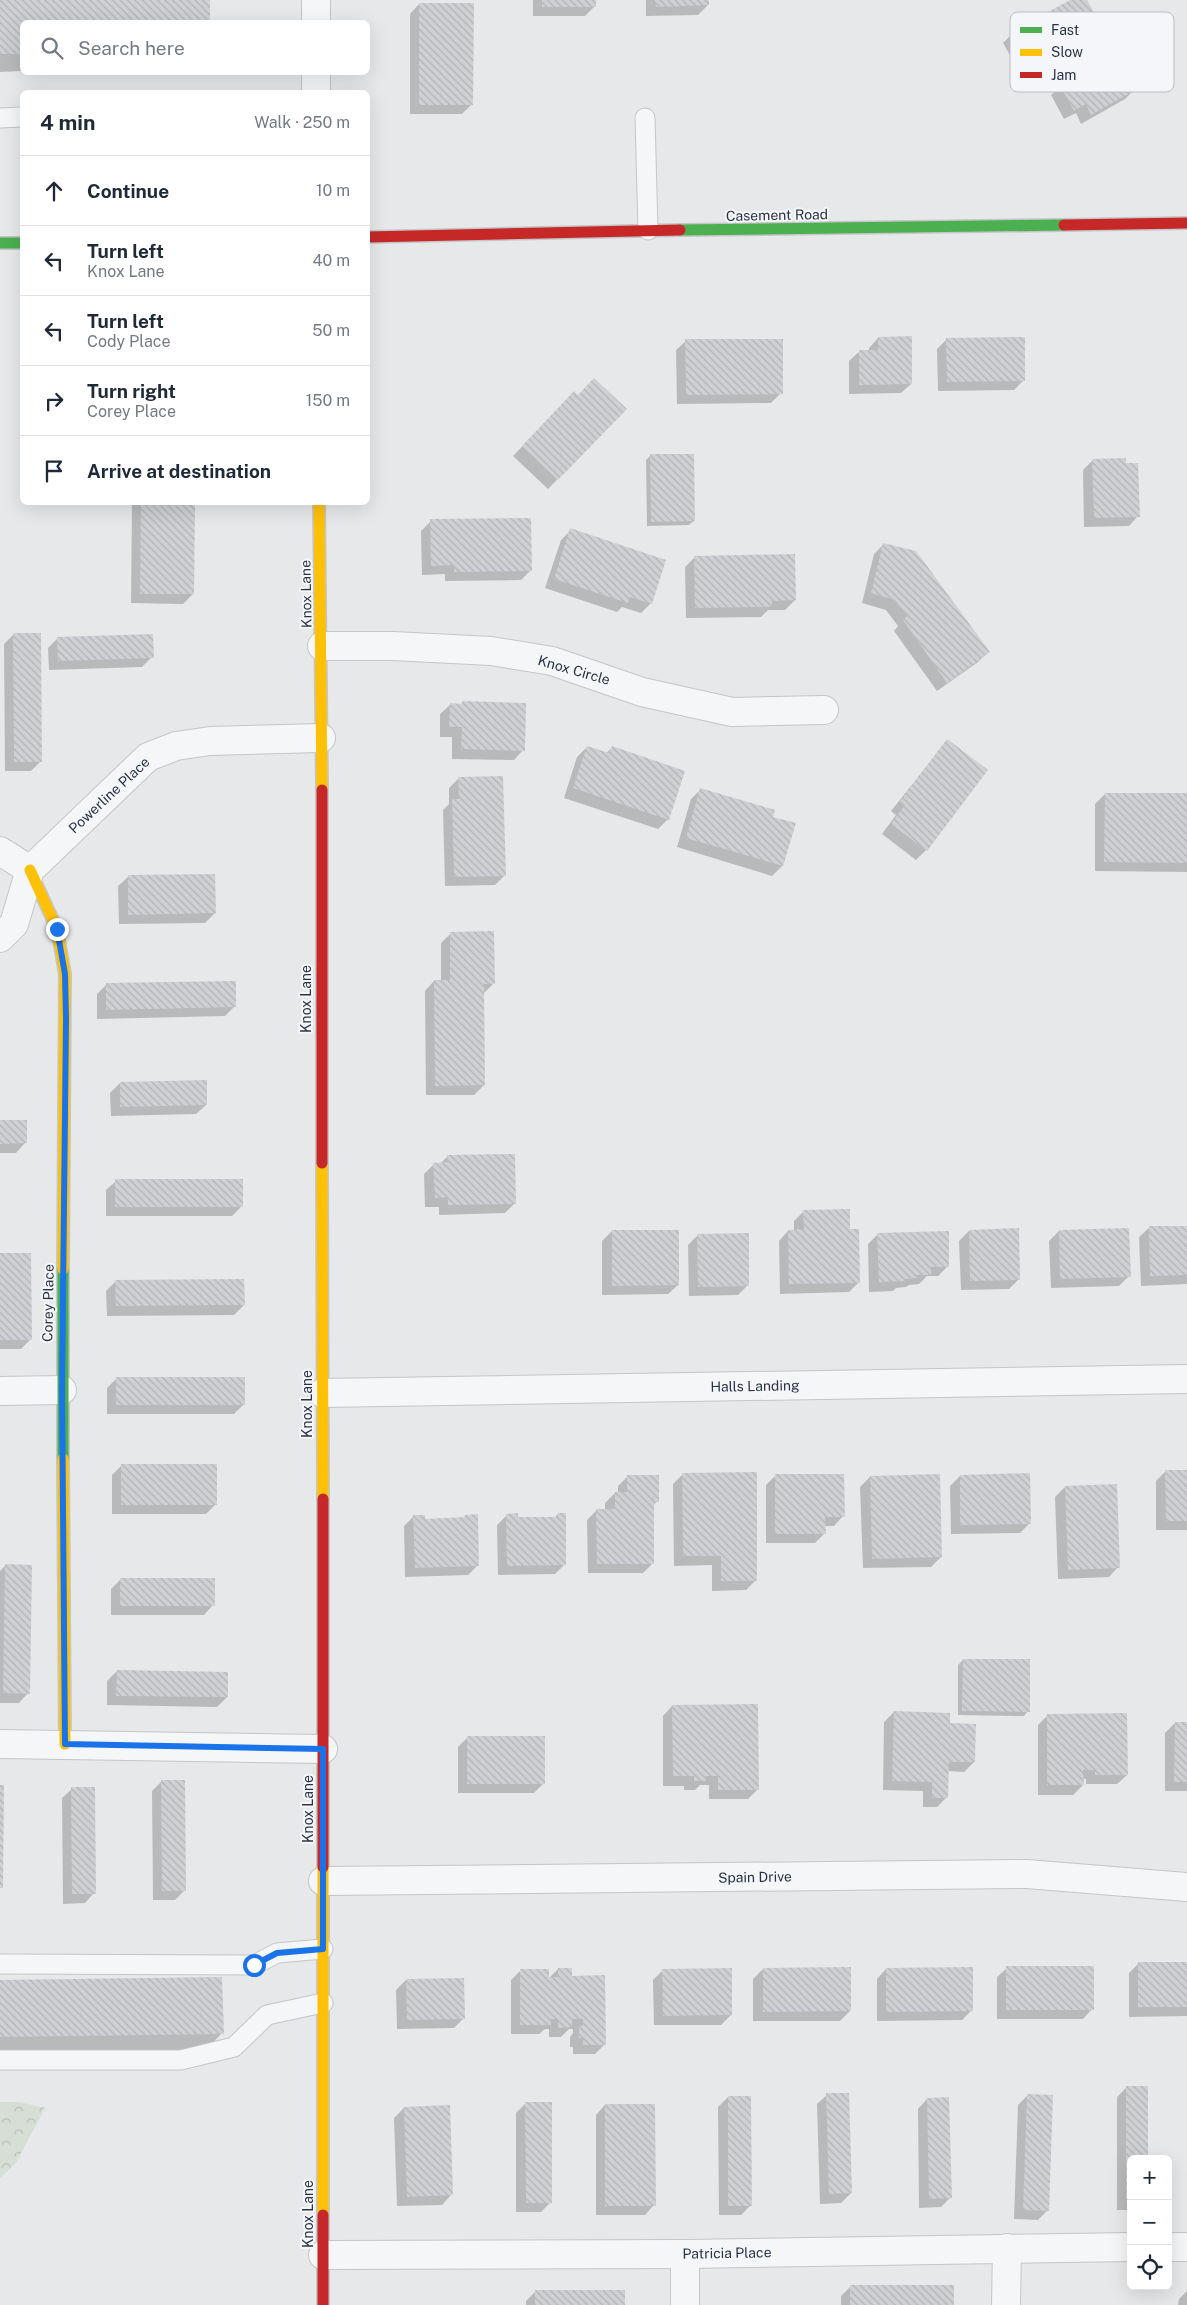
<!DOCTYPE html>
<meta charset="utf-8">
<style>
:root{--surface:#fff;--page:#f2f2f3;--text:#1f2937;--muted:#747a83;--line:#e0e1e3}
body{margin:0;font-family:"Public Sans",sans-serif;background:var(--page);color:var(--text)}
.controls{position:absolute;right:15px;bottom:15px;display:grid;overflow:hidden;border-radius:8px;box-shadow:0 5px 20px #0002}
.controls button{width:45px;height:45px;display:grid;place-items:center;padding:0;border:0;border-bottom:1px solid var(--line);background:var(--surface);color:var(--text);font:25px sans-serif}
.stop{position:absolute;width:15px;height:15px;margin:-11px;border:4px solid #1a73e8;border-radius:50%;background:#fff}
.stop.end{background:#1a73e8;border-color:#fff;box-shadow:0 1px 5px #0008}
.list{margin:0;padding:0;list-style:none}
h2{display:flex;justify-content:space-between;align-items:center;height:65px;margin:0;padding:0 20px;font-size:21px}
h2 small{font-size:16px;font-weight:400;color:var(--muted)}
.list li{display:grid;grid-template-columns:32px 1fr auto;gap:15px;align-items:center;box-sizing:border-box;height:70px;padding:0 20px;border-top:1px solid var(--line)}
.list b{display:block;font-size:19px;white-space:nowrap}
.list p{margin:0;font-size:16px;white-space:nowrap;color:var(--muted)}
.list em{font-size:16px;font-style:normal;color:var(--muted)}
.icon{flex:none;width:28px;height:28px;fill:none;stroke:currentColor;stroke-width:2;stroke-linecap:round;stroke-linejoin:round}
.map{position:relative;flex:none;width:1187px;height:2305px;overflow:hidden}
.search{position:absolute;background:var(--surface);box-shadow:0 5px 20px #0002;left:20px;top:20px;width:350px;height:55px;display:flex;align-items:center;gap:12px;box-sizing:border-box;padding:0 18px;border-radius:8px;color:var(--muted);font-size:19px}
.panel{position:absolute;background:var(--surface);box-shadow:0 5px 20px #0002;left:20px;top:90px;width:350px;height:415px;border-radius:8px}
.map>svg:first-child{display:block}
.forest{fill:url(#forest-crowns)}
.shadow{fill:#0003}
.building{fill:url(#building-back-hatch)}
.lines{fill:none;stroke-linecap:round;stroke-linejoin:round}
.lane-casing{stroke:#c4c6c8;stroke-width:21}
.street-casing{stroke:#c4c6c8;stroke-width:30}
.fast-casing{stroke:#c4c6c8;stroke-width:14}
.slow-casing{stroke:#c4c6c8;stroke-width:14}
.jam-casing{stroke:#c4c6c8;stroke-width:14}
.lane{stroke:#f5f6f7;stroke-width:19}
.street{stroke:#f5f6f7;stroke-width:28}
.fast{stroke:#4caf50;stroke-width:11}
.slow{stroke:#ffc107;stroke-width:11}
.jam{stroke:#c62828;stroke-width:11}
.route{stroke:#1a73e8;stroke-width:6}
.labels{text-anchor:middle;stroke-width:4;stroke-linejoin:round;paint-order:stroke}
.street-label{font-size:14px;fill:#2b3445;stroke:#f4f6f9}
.key{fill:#f4f6f9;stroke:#b8bcc3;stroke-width:1}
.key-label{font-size:14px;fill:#2b3445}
</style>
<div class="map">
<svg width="1187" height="2305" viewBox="0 0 1187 2305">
<defs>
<pattern id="forest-crowns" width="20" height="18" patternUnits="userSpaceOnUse" patternTransform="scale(1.25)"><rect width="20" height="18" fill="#d6ded6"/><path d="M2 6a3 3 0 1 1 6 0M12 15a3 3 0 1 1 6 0" fill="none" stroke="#b8bfb9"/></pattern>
<pattern id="building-back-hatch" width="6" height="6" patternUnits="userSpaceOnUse" patternTransform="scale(1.25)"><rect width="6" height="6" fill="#ced0d3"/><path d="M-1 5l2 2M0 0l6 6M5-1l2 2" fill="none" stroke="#b1b3b6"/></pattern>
</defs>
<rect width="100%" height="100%" fill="#e6e8ea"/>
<path class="forest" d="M0,2102h19l26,6 -29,55 -16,15z"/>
<g class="shadow">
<path d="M0,0h209v22h-187v49l-22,1z"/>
<path d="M533,0h62v6l-10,10h-52z"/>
<path d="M646,0h61l1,5 -10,10 -52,1z"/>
<path d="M1073,0h13l49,89 -10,10 -44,25 -5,-11 -12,6 -13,-24 9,-9 -4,-8 5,-6 -5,-7 -31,17 -22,-39 10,-10z"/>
<path d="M419,4l53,100 -10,10h-52v-100z"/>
<path d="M878,338l33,46 -10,9 -52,1v-33l10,-9h10v-4z"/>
<path d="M947,339l77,41 -10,10 -76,1 -1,-42z"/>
<path d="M686,341l95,52 -10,10 -94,1 -1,-54z"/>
<path d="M578,396l47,14 -77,79 -35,-33 51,-53z"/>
<path d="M651,455l43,66 -5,4 -42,1 -1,-66z"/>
<path d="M1093,460l45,56 -9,10 -45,1 -1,-57z"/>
<path d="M132,502h62l-1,92 -10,10 -52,-1z"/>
<path d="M431,521l100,49 -10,10 -76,1v-7l-23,1 -1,-44z"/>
<path d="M571,530l80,73 -10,10 -19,-6 -5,5 -72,-24 16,-48z"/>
<path d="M884,544l104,108 -10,10 -41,29 -43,-60 4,-5 -12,-16 -24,-7 12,-49z"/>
<path d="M695,557l100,43 -10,10h-17l-7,7 -75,1 -1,-51z"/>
<path d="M14,634l27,127 -10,10h-26l-1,-127z"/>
<path d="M58,638l94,19 -10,10 -93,3 -1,-22z"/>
<path d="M463,702l60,48 -9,10 -62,-1v-22h-12v-23l10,-9h10z"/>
<path d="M947,741l-21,109 -10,10 -34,-26 14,-19 -5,-4z"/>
<path d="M587,747l19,6 6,-5 56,71 -10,10 -94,-31 13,-41z"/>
<path d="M459,778l46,97 -10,10 -50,1 -2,-76 6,-6v-16z"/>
<path d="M701,789l70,28 23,7 -12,42 -10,10 -95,-29 14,-48z"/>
<path d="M1105,794l82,1v77l-92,-1v-67z"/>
<path d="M128,877l87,36 -10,10 -86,1 -1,-38z"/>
<path d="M451,933l43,50 -10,10v92l-10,10h-48l-1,-104 9,-10h7v-38z"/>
<path d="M106,985l129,21 -10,10 -128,3v-25z"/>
<path d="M120,1083l86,22 -10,9 -85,2 -1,-23z"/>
<path d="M0,1121l25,22 -9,10h-16z"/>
<path d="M448,1156l67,47 -10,10 -66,2v-8h-14l-1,-33 10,-10h6z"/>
<path d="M116,1181l126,25 -10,10h-126v-26z"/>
<path d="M804,1211l45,19 10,52 -10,10 -69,2 -1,-53 9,-10h6v-10z"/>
<path d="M1187,1227v57l-46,2 -2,-49 10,-9z"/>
<path d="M612,1231l66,54 -10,9 -66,1v-54z"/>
<path d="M969,1231l50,48 -10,10 -48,1 -2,-49z"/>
<path d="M1059,1231l70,45 -10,10 -68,2 -2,-47z"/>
<path d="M878,1234l70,32 -10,10h-11l-8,8 -10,1 -3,2 -10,1 -3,3 -24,1 -1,-48z"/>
<path d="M698,1235l49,51 -9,9 -49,1 -1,-51z"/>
<path d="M0,1254l31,85 -10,10h-21z"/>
<path d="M116,1281l128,24 -10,10 -127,1 -1,-25z"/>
<path d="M117,1378l127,26 -10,10h-127v-26z"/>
<path d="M121,1466l95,38 -10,10h-94v-39z"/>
<path d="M1187,1471v59h-31v-49l9,-9z"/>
<path d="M683,1474l73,106 -10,10 -34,1v-26l-38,1 -1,-82z"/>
<path d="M776,1475l67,41 -9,10h-10l1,7 -10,10h-49v-58z"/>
<path d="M628,1476l29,25 -4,5v57l-10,10h-55l-1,-53 10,-10h8v-7l10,-10h3v-7z"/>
<path d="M960,1476l70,47 -10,10 -69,1 -1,-48z"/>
<path d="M870,1477l71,80 -10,10 -68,1 -3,-81z"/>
<path d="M1065,1487l53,80 -9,10 -51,2 -3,-82z"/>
<path d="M558,1514l7,50 -10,10 -57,1 -1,-50 10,-10 10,4 37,-1z"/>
<path d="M414,1516l10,4 38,-1 3,-3 13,49 -10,10 -63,2 -1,-51z"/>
<path d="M5,1566l23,127 -9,10h-19v-132z"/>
<path d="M121,1579l92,26 -9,10h-93v-26z"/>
<path d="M963,1660l65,51 -4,5 -66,-1v-50z"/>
<path d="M117,1671l110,26 -10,10 -110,-2v-24z"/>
<path d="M672,1706l86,83 -10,10h-39v-14h-9l-5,5h-11v-4h-21v-70z"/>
<path d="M894,1712l55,13 25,37 -10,10 -17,-1v26l-10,10h-14v-16l-40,-1 1,-68z"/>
<path d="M1048,1715l79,60 -10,9h-31v-5h-4l1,6 -10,10h-35v-70z"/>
<path d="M1175,1723h12v68h-22v-58z"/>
<path d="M468,1737l76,46 -10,10h-76v-46z"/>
<path d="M162,1781l22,110 -9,9h-22l-1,-109z"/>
<path d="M72,1789l22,104 -9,10 -22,1 -1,-106z"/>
<path d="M1139,1963h48v53l-58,1v-44z"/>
<path d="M1007,1968l85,41 -9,10h-86v-42z"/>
<path d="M558,1969l13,8 34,67 -10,10h-22v-7h-3v-10l3,-4v-4h-4l-8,8h-12v-8h-4l-6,5h-28v-54l10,-10 27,9z"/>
<path d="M763,1969l87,42 -10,10h-87v-42z"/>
<path d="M886,1969l86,41 -10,10 -85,1v-42z"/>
<path d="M663,1970l68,45 -10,10h-67l-1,-45z"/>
<path d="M406,1980l57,39 -9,9 -57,1 -1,-39z"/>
<path d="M0,1981l222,52 -18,19 -204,3z"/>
<path d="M1127,2087l4,72v51h-14v-113z"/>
<path d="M827,2095l24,98 -10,10 -21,1 -3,-100z"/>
<path d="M1028,2095l20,115 -10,10 -24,-1 4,-114z"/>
<path d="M728,2097l22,109 -9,9h-22l-1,-108z"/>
<path d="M927,2099l23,99 -9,9 -22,1 -1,-99z"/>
<path d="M526,2103l25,99 -10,10h-25v-99z"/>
<path d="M605,2105l49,100 -9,10h-49v-100z"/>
<path d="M404,2108l47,87 -9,10 -45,1 -3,-88z"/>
<path d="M851,2286l102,19h-112v-9z"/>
<path d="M536,2291l88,14h-98v-4z"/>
<path d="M1187,2291v14h-9l1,-6z"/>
</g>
<g class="building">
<path d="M0,0h210v22h-188v32h-22z"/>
<rect x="542" y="0" width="54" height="7"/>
<path d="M655,0h54v5l-53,2z"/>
<path d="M1070,0h17l50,89 -46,26 -5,-11 -12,7 -14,-26 11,-6 -6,-12 6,-3 -5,-8 -31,17 -23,-41z"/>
<path d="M419,3h55l-1,102h-54z"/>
<path d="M912,336v48l-53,1v-35h19v-13z"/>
<path d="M1025,337v44l-78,1 -1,-44z"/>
<path d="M685,339h98v55l-97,1z"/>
<path d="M594,378l33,31 -69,71 -36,-34 52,-55 4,4z"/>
<path d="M650,454h44l1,67 -44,1z"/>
<path d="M1126,458v5h12l2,54 -46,1 -2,-59z"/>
<path d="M141,502h54l-1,92h-54z"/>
<path d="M531,518l1,53 -78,1v-7l-23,1 -1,-47z"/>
<path d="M570,528l96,32 -14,44 -22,-7 -2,6 -74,-24z"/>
<path d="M883,543l33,8 74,101 -43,31 -44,-63 4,-4 -12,-16 -24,-7z"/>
<path d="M795,554l1,46 -24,1v6l-77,1 -1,-52z"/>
<path d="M13,633h28l1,129h-28z"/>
<path d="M153,634l1,24 -96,3 -1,-24z"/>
<path d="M462,701l64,2 -1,48 -64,-2 1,-22h-13l1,-24 12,1z"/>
<path d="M947,739l41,31 -61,81 -36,-27 14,-19 -5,-4z"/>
<path d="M587,746l22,7 3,-7 73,25 -16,49 -96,-32z"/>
<path d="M503,776l3,100 -52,1 -2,-78h7l-1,-22z"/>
<path d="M700,788l75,22 -2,7 23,6 -13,43 -97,-28z"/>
<path d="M1105,793h82v70l-83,-1z"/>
<path d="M215,874l1,39 -88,2v-40z"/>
<path d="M494,931l1,53h-11l1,101 -50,1 -1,-106h16v-48z"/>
<path d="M236,981v26l-130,3v-27z"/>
<path d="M207,1080v25l-87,2v-25z"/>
<path d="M0,1120h27v23l-27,1z"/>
<path d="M515,1154l1,50 -68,1v-8l-13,1 -2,-35 15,-1 -1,-7z"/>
<rect x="115" y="1179" width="128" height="28"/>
<path d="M850,1209v20h9l1,54 -71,1 -1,-54 16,-1 -1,-19z"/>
<path d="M1149,1226h38v49l-37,1z"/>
<path d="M1019,1228l1,52 -50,1 -1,-51z"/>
<path d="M1129,1228l2,49 -71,2 -1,-49z"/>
<path d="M612,1230h67v55l-67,1z"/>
<path d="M949,1231v36h-18v8h-14v3l-13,1v2l-25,1 -2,-49z"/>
<path d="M749,1233v53l-51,1 -1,-53z"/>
<path d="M0,1253h31l1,87h-32z"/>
<path d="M244,1279l1,26 -129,1 -1,-26z"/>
<rect x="116" y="1377" width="129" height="28"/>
<rect x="121" y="1464" width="96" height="41"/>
<path d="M1165,1470h22v51h-21z"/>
<path d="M757,1472v109h-36v-25h-38l-1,-83z"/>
<path d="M1030,1473l1,51 -71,1v-50z"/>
<path d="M775,1474h69l1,43h-20l1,17h-51z"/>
<path d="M940,1474l2,83 -70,2 -2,-83z"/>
<path d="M627,1475h32v27h-5v62h-57l-1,-55h19v-17h12z"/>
<path d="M1117,1484l3,84 -52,2 -3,-84z"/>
<path d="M518,1513v4h40v-4h8v52l-59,1 -1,-52z"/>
<path d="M478,1514l1,52 -64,2 -2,-53h12v4l40,-2v-2z"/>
<path d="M5,1564l27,1 -2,129 -27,-1z"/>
<rect x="120" y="1578" width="95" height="28"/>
<path d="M963,1659h67v53l-68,-1z"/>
<path d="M117,1670l111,2v25l-112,-1z"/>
<path d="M758,1704l1,86h-41v-14h-13l1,5h-12v-5h-21l-1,-71z"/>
<path d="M894,1711l56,2v10l26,1 -1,38h-26l-1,36h-16v-16l-40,-1z"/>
<path d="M1127,1713l1,62h-33v-5h-12l1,15h-37v-71z"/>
<path d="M1175,1722h12v60h-13z"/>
<rect x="467" y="1736" width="78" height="48"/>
<path d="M161,1780h24l1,111h-24z"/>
<path d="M0,1785h4l-1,103h-3z"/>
<path d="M71,1787h24l1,107h-24z"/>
<rect x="1138" y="1962" width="49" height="45"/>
<rect x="1006" y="1966" width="88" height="44"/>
<path d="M851,1967v44l-88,1v-44z"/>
<path d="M973,1967v44l-87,1v-44z"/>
<path d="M558,1968h14v8l33,-1 1,70h-23v-7h-4v-12h4v-7h-11v8l-14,1v-9h-7v6h-31v-56h29v8h9z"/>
<path d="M732,1968v47l-69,1 -1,-47z"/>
<path d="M222,1977l2,57 -224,3v-57z"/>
<path d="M464,1978l1,41 -58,1 -1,-41z"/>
<path d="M1126,2086h22v73h-17v42h-5z"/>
<path d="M826,2093h23l3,100 -23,1z"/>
<path d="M1027,2094l26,1 -4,116 -26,-1z"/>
<path d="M728,2096h23l1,110h-24z"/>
<path d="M949,2097l3,101 -23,1 -2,-101z"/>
<path d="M525,2102h27v101h-26z"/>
<path d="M605,2104h50l1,102h-51z"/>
<path d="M450,2105l3,90 -46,2 -3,-90z"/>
<rect x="850" y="2285" width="104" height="20"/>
<rect x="535" y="2290" width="90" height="15"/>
</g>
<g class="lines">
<defs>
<g id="lane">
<path d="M0,118l22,-1"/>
<path d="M645,118l3,112"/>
<path d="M0,1964l254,1 23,-12 46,-4"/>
<path d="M0,2060h181l53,-13 33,-32 56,-12"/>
</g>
<g id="street">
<path d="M316,22v-22"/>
<path d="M316,92v-20"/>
<path d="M322,646h71l98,5 61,10 90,31 90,20 92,-2"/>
<path d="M0,851l30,19"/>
<path d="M0,938l14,-14 16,-54 118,-113 28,-11 34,-5 111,-3"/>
<path d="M0,1391l62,-1"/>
<path d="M322,1393l865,-14"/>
<path d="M0,1744l323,5"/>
<path d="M323,1881l704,-7 160,13"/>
<path d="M1168,2247h19"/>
<path d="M323,2255l362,-1 446,-7"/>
<path d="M685,2305v-51"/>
<path d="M1006,2305l1,-57"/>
</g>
<g id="fast">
<path d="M680,230l384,-5"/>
<path d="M0,243h22"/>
<path d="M63,1459v-190"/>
</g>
<g id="slow">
<path d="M319,502l3,288"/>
<path d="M30,870l27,59 8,45 -2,295"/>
<path d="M322,1163l1,336"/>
<path d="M63,1459l2,285"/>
<path d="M323,1867v348"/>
</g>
<g id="jam">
<path d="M1064,225l123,-2"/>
<path d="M368,237l312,-7"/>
<path d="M322,790v373"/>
<path d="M323,1499v368"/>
<path d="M323,2215v90"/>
</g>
</defs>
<use href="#lane" class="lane-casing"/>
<use href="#street" class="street-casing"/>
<use href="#fast" class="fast-casing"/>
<use href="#slow" class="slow-casing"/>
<use href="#jam" class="jam-casing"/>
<use href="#lane" class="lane"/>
<use href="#street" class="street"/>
<use href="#fast" class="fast"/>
<use href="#slow" class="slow"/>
<use href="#jam" class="jam"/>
</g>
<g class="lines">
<path class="route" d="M57,929l8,45 1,45 -4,371 3,354 258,5v200l-46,4 -23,12"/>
</g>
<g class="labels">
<g class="street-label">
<text transform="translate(777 215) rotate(-1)" y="5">Casement Road</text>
<text transform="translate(306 594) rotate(-91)" y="5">Knox Lane</text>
<text transform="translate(574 670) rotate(16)" y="5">Knox Circle</text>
<text transform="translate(109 795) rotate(-43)" y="5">Powerline Place</text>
<text transform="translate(306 999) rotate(-90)" y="5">Knox Lane</text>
<text transform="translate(48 1303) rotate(-89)" y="5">Corey Place</text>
<text transform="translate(755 1386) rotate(-1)" y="5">Halls Landing</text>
<text transform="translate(307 1404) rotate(-90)" y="5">Knox Lane</text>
<text transform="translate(308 1809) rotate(-90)" y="5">Knox Lane</text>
<text transform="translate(755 1877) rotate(-1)" y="5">Spain Drive</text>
<text transform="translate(308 2214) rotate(-90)" y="5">Knox Lane</text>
<text transform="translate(727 2253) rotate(-1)" y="5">Patricia Place</text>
</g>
</g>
<rect x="1010" y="12" width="164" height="80" rx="8" class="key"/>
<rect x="1020" y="27" width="22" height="6" fill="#4caf50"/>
<rect x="1020" y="49" width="22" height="7" fill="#ffc107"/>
<rect x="1020" y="72" width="22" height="6" fill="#c62828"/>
<g class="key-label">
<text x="1051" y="35">Fast</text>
<text x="1051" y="57">Slow</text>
<text x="1051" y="80">Jam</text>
</g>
</svg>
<div class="controls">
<button>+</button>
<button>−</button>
<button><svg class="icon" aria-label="locate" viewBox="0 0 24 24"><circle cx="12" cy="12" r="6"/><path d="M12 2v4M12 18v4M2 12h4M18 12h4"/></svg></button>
</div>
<div class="stop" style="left:254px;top:1965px"></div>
<div class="stop end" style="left:57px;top:929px"></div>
<div class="search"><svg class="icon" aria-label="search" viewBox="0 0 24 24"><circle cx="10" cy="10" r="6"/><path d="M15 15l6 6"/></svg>Search here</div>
<section class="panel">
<h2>4 min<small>Walk · 250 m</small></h2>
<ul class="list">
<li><svg class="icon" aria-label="ahead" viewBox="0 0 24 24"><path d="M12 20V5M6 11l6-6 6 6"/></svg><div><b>Continue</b></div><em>10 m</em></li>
<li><svg class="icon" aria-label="left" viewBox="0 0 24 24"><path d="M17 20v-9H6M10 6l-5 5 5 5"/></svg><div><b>Turn left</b><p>Knox Lane</p></div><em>40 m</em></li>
<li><svg class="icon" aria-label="left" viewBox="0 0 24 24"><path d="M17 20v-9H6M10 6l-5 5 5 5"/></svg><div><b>Turn left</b><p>Cody Place</p></div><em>50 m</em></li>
<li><svg class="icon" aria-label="right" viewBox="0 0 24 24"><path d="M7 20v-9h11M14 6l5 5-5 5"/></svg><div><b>Turn right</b><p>Corey Place</p></div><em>150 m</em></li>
<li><svg class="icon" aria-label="arrive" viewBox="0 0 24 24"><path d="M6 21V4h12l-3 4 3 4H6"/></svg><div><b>Arrive at destination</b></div></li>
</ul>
</section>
</div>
